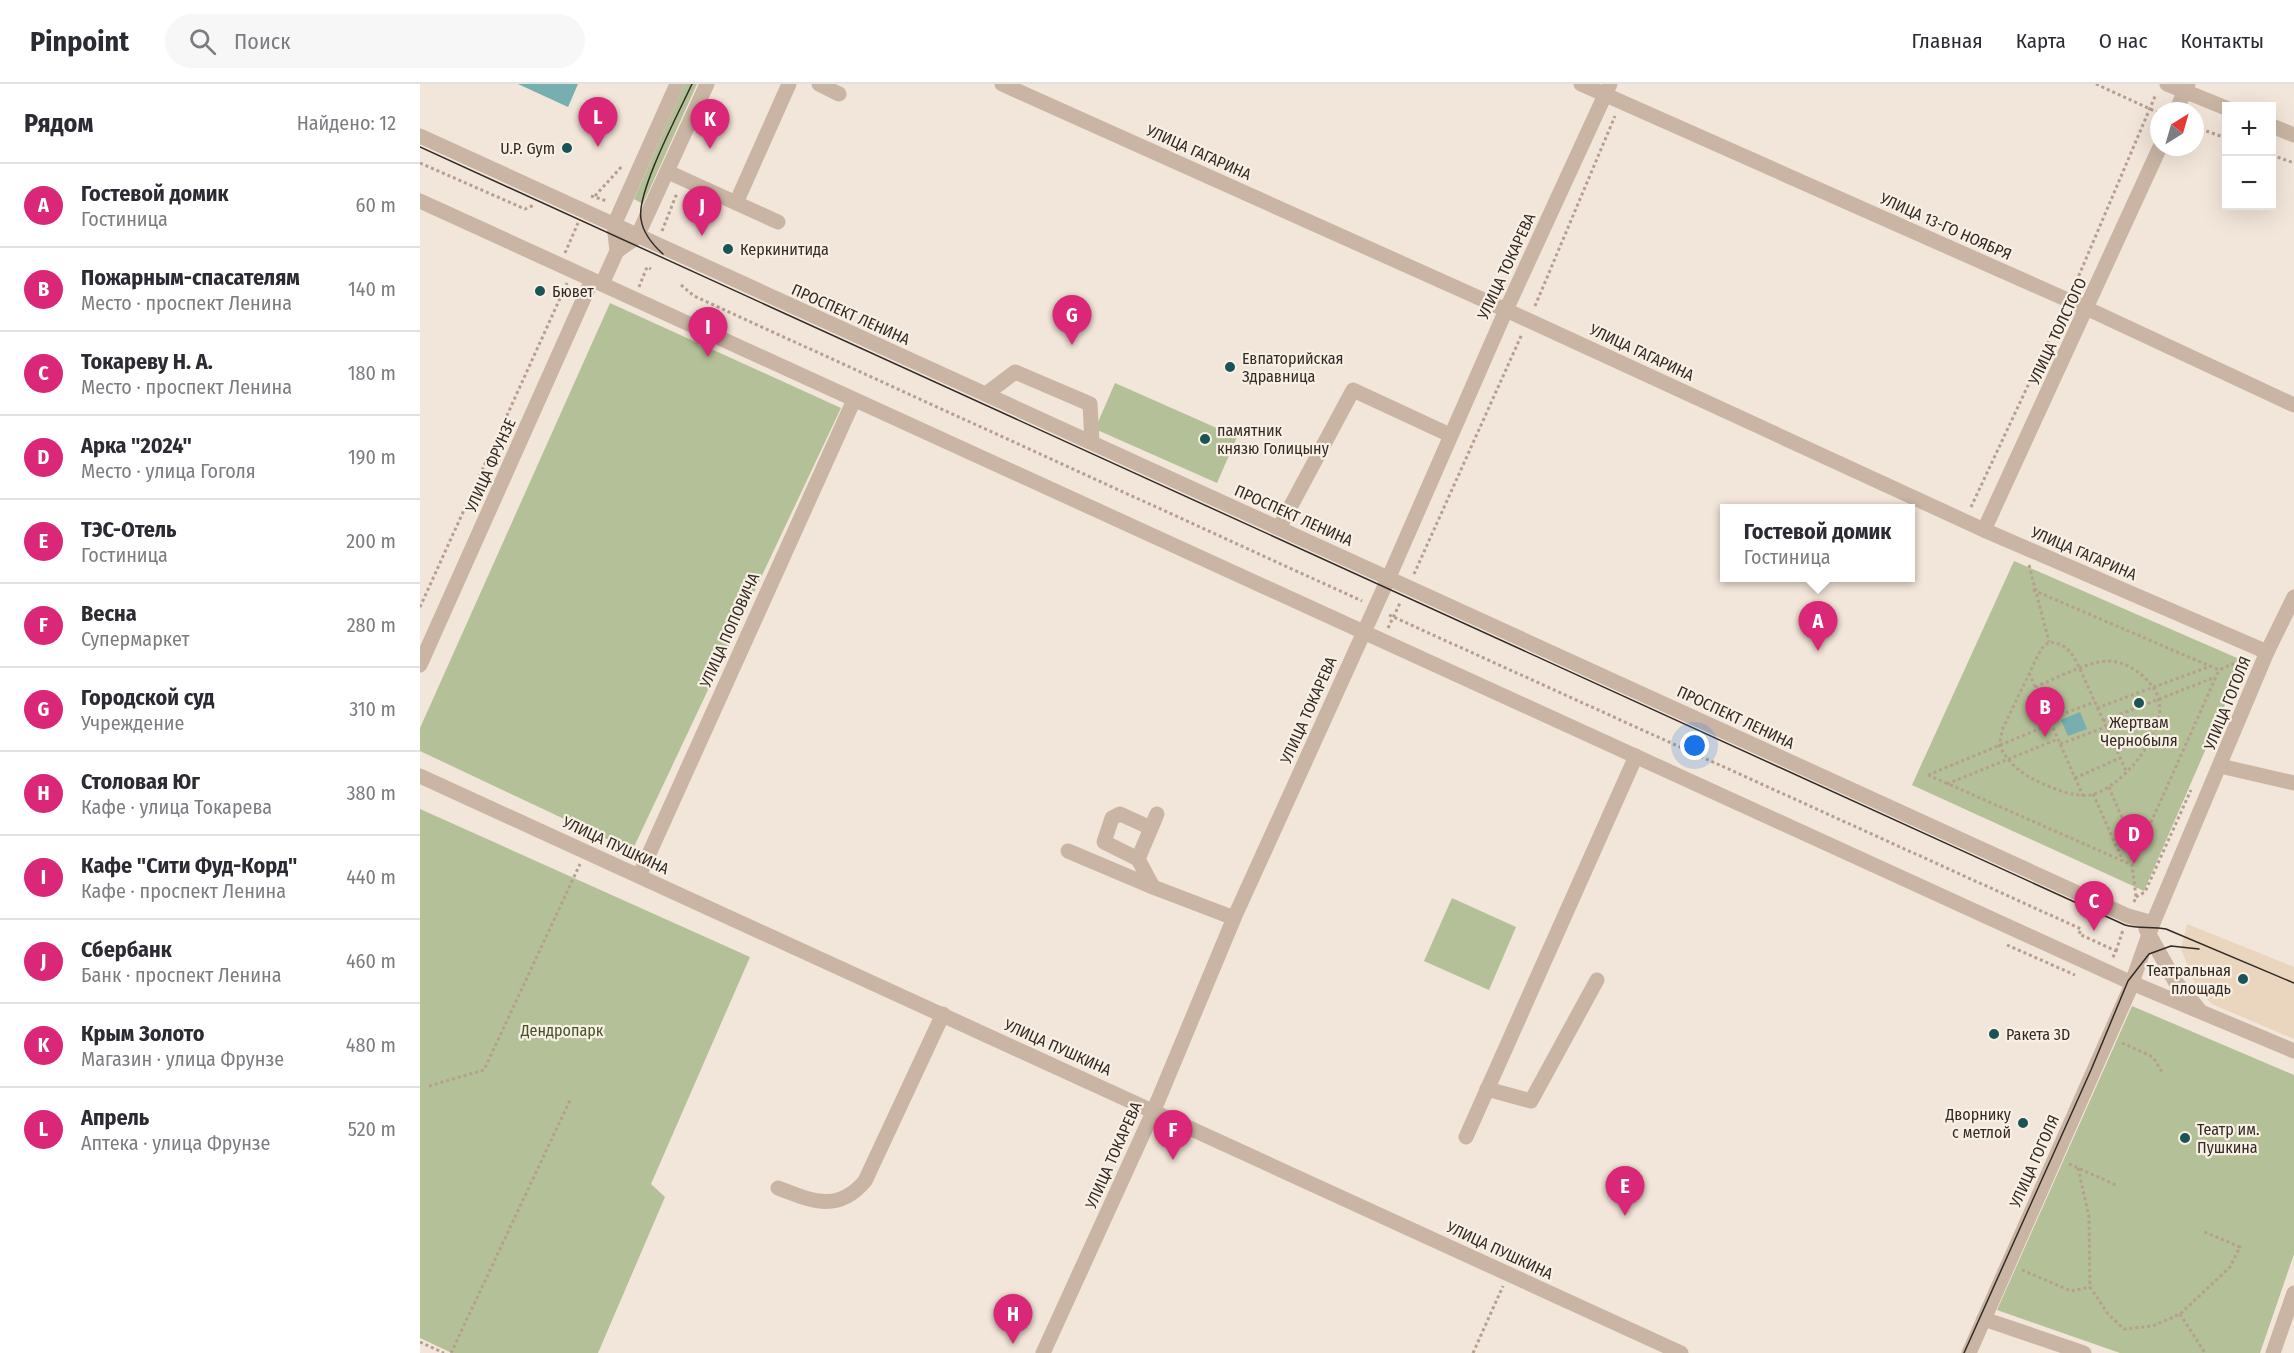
<!DOCTYPE html>
<html lang="ru">
<meta charset="utf-8">
<style>
:root{--surface:#fff;--page:#f7f7f7;--text:#2b2b33;--muted:#7c7c81;--line:#e1e1e2;--accent:#db2777}
body{margin:0;font-family:"Fira Sans Condensed",sans-serif;background:var(--page);color:var(--text)}
.controls{position:absolute;right:18px;top:18px;display:grid;overflow:hidden;border-radius:0px;box-shadow:0 6px 24px #0002}
.controls button{width:54px;height:54px;display:grid;place-items:center;padding:0;border:0;border-bottom:2px solid var(--line);background:var(--surface);color:var(--text);font:30px sans-serif}
.compass{position:absolute;left:1730px;top:18px;width:54px;height:54px;border-radius:50%;background:var(--surface);box-shadow:0 6px 24px #0002;rotate:37deg}
.you{position:absolute;left:1275px;top:662px;width:21px;height:21px;margin:-15px;border:4px solid #fff;border-radius:50%;background:#1a73e8;box-shadow:0 0 0 9px #1a73e833}
.badge{display:grid;place-items:center;width:39px;height:39px;border-radius:50%;background:var(--accent);color:#fff;font-size:20px;font-weight:700}
.pin{position:absolute;translate:-50% -50px;filter:drop-shadow(0 2px 3px #0008)}
.pin::after{content:'';position:absolute;top:32px;width:21px;height:18px;background:inherit;clip-path:polygon(0 0,100% 0,50% 100%)}
.popup{position:absolute;left:1300px;top:420px;width:195px;height:78px;box-sizing:border-box;display:grid;place-content:center;border-radius:0px;background:var(--surface);filter:drop-shadow(0 2px 4px #0005);font-size:20px;white-space:nowrap;color:var(--muted)}
.popup b{font-size:22px;color:var(--text)}
.popup::after{content:'';position:absolute;left:50%;top:100%;margin-left:-12px;border:12px solid transparent;border-top-color:var(--surface)}
.list{margin:0;padding:0;list-style:none}
h2{display:flex;justify-content:space-between;align-items:center;height:78px;margin:0;padding:0 24px;font-size:26px}
h2 small{font-size:20px;font-weight:400;color:var(--muted)}
.list li{display:grid;grid-template-columns:39px 1fr auto;gap:18px;align-items:center;box-sizing:border-box;height:84px;padding:0 24px;border-top:2px solid var(--line)}
.list b{display:block;font-size:22px;white-space:nowrap}
.list p{margin:0;font-size:20px;white-space:nowrap;color:var(--muted)}
.list em{font-size:20px;font-style:normal;color:var(--muted)}
.icon{flex:none;width:33px;height:33px;fill:none;stroke:currentColor;stroke-width:2;stroke-linecap:round;stroke-linejoin:round}
.map{position:relative;flex:none;width:1874px;height:1269px;overflow:hidden}
header{display:flex;align-items:center;gap:36px;box-sizing:border-box;height:84px;padding:0 30px;background:var(--surface);border-bottom:2px solid var(--line)}
header strong{font-size:28px}
nav{display:flex;gap:33px;margin-inline-start:auto;font-size:21px}
.search{width:420px;height:54px;background:var(--page);display:flex;align-items:center;gap:15px;box-sizing:border-box;padding:0 21px;border-radius:33px;color:var(--muted);font-size:22px}
main{display:flex}
aside{flex:1;background:var(--surface)}
.map>svg:first-child{display:block}
.green{fill:#b4c198}
.plaza{fill:#ead6bf}
.water{fill:#77aeaf}
.lines{fill:none;stroke-linecap:round;stroke-linejoin:round}
.path{stroke:#b69f8f;stroke-width:3;stroke-dasharray:3 3;stroke-linecap:butt}
.minor{stroke:#cab5a4;stroke-width:15}
.tram{stroke:#352b26;stroke-width:1.5}
.poi-dot{fill:#1b5457;stroke:#f9f0e5;stroke-width:2}
.labels{text-anchor:middle;stroke-width:4.5;stroke-linejoin:round;paint-order:stroke}
.poi-label{font-size:16px;fill:#352b26;stroke:#f9f0e5;text-anchor:start}
.street-label{font-size:16px;fill:#352b26;stroke:#f9f0e5}
.park-label{font-size:16px;fill:#455429;stroke:#f9f0e5}
</style>
<header>
<strong>Pinpoint</strong>
<div class="search"><svg class="icon" aria-label="search" viewBox="0 0 24 24"><circle cx="10" cy="10" r="6"/><path d="M15 15l6 6"/></svg>Поиск</div>
<nav><a>Главная</a><a>Карта</a><a>О нас</a><a>Контакты</a></nav>
</header>
<main>
<aside>
<h2>Рядом<small>Найдено: 12</small></h2>
<ul class="list">
<li><span class="badge">A</span><div><b>Гостевой домик</b><p>Гостиница</p></div><em>60 m</em></li>
<li><span class="badge">B</span><div><b>Пожарным-спасателям</b><p>Место · проспект Ленина</p></div><em>140 m</em></li>
<li><span class="badge">C</span><div><b>Токареву Н. А.</b><p>Место · проспект Ленина</p></div><em>180 m</em></li>
<li><span class="badge">D</span><div><b>Арка &quot;2024&quot;</b><p>Место · улица Гоголя</p></div><em>190 m</em></li>
<li><span class="badge">E</span><div><b>ТЭС-Отель</b><p>Гостиница</p></div><em>200 m</em></li>
<li><span class="badge">F</span><div><b>Весна</b><p>Супермаркет</p></div><em>280 m</em></li>
<li><span class="badge">G</span><div><b>Городской суд</b><p>Учреждение</p></div><em>310 m</em></li>
<li><span class="badge">H</span><div><b>Столовая Юг</b><p>Кафе · улица Токарева</p></div><em>380 m</em></li>
<li><span class="badge">I</span><div><b>Кафе &quot;Сити Фуд-Корд&quot;</b><p>Кафе · проспект Ленина</p></div><em>440 m</em></li>
<li><span class="badge">J</span><div><b>Сбербанк</b><p>Банк · проспект Ленина</p></div><em>460 m</em></li>
<li><span class="badge">K</span><div><b>Крым Золото</b><p>Магазин · улица Фрунзе</p></div><em>480 m</em></li>
<li><span class="badge">L</span><div><b>Апрель</b><p>Аптека · улица Фрунзе</p></div><em>520 m</em></li>
</ul>
</aside>
<div class="map">
<svg width="1874" height="1269" viewBox="0 0 1874 1269">
<rect width="100%" height="100%" fill="#f2e5d9"/>
<g class="green">
<path d="M265,0h12l-54,120 -9,-5z"/>
<path d="M190,219l231,105 -209,443 -212,-100v-23z"/>
<path d="M695,299l122,54 -20,46 -122,-54z"/>
<path d="M1594,477l230,100 -100,230 -232,-106z"/>
<path d="M0,725l330,148 -99,227 14,13 -67,156h-146l-32,-15z"/>
<path d="M1032,814l64,29 -27,63 -65,-29z"/>
<path d="M1712,922l162,69v179l-34,99h-140l-123,-43z"/>
</g>
<path class="plaza" d="M1767,840l107,43v72l-82,-35 -15,-15 -16,-40z"/>
<g class="water">
<path d="M98,0h60l-10,23z"/>
<path d="M1660,628l7,17 -19,7 -7,-16z"/>
</g>
<g class="lines">
<g class="path">
<path d="M1676,0l63,29"/>
<path d="M1775,43l31,11"/>
<path d="M1852,71l22,8"/>
<path d="M0,79l105,46 9,-4"/>
<path d="M171,112l16,5"/>
<path d="M175,112l28,-31"/>
<path d="M242,147l15,-38"/>
<path d="M145,169l13,-30"/>
<path d="M261,201l13,11 668,305"/>
<path d="M219,203l8,-20 4,2"/>
<path d="M1654,203l82,-193"/>
<path d="M1115,222l80,-190"/>
<path d="M1551,423l90,-192"/>
<path d="M1609,481l20,77"/>
<path d="M994,490l108,-240"/>
<path d="M1613,506l186,80 27,-12"/>
<path d="M0,523l147,-324"/>
<path d="M969,531l692,314 -2,5 37,17 -4,8"/>
<path d="M968,544l13,-27"/>
<path d="M1609,589l54,123"/>
<path d="M1615,603c20,-8 53,-26 73,-26 11,0 22,5 30,11 9,7 19,17 21,29 7,33 -38,88 -69,94 -14,2 -31,-4 -44,-10 -22,-9 -36,-19 -47,-40l4,-17 38,-79 8,-7c18,1 24,12 31,27l47,104"/>
<path d="M1677,624l114,-42"/>
<path d="M1629,635l46,-17"/>
<path d="M1683,637l110,-43"/>
<path d="M1640,660l46,-17"/>
<path d="M1508,691l204,90"/>
<path d="M1508,691l123,-51"/>
<path d="M1655,694l45,-20"/>
<path d="M1527,700l111,-45"/>
<path d="M1689,703l28,67"/>
<path d="M1673,710l30,67"/>
<path d="M1716,813l9,-5 46,-102"/>
<path d="M1714,818l2,-5 -4,-32 87,-195"/>
<path d="M1587,861l68,30"/>
<path d="M1696,867l7,-21"/>
<path d="M1702,959l31,14 9,15"/>
<path d="M9,1002l55,-16 96,-206"/>
<path d="M1649,1080l47,21"/>
<path d="M1658,1084l11,49 1,70 18,27 16,15 29,-3 27,-12 50,-47 10,-20 -38,-16"/>
<path d="M1602,1186l49,21 19,-4"/>
<path d="M1760,1230l25,39"/>
<path d="M0,1258l24,11"/>
<path d="M31,1269l120,-255"/>
<path d="M1053,1269l30,-67"/>
</g>
<g class="minor">
<path d="M399,0l20,10"/>
<path d="M582,0l504,226 478,220 283,122"/>
<path d="M1161,0l507,225 206,96"/>
<path d="M1747,0l59,24"/>
<path d="M1756,27l12,-27"/>
<path d="M1852,42l22,9"/>
<path d="M0,52l1708,780 25,7"/>
<path d="M248,88l110,50"/>
<path d="M0,117l1712,782 162,68"/>
<path d="M316,119l53,-119"/>
<path d="M197,167l20,-14 70,-153"/>
<path d="M182,200l15,-33 -3,-26 63,-141"/>
<path d="M566,310l29,-22 75,32 2,38"/>
<path d="M859,444l74,-138 97,45"/>
<path d="M1564,446l176,-383"/>
<path d="M0,581l172,-385"/>
<path d="M1800,682l74,17"/>
<path d="M0,692l1261,577"/>
<path d="M737,730l-19,45 15,28 81,31"/>
<path d="M648,767l85,36"/>
<path d="M718,775l-34,-17 8,-24 8,-4 31,14"/>
<path d="M219,792l215,-476"/>
<path d="M1726,845l29,52 23,27"/>
<path d="M1067,1005l44,12 66,-121"/>
<path d="M1046,1053l170,-381"/>
<path d="M358,1104c34,13 60,25 87,-7l78,-167"/>
<path d="M1564,1235l100,34"/>
<path d="M623,1269l111,-243 80,-192 155,-341 117,-267 104,-226"/>
<path d="M1549,1269l160,-362 24,-68 114,-271 27,-55"/>
<path d="M1853,1269l21,-60"/>
</g>
<g class="tram">
<path d="M0,63l1705,778c14,4 27,1 41,4l128,54"/>
<path d="M243,170c-10,-9 -20,-20 -22,-35 -5,-26 38,-107 51,-135"/>
<path d="M1544,1269l127,-283 37,-89 21,-27 22,-8 28,3"/>
</g>
</g>
<g class="poi-dot">
<circle cx="147" cy="64" r="6"/>
<circle cx="308" cy="165" r="6"/>
<circle cx="120" cy="207" r="6"/>
<circle cx="810" cy="283" r="6"/>
<circle cx="785" cy="355" r="6"/>
<circle cx="1719" cy="619" r="6"/>
<circle cx="1823" cy="895" r="6"/>
<circle cx="1574" cy="950" r="6"/>
<circle cx="1603" cy="1039" r="6"/>
<circle cx="1765" cy="1054" r="6"/>
</g>
<g class="labels">
<g class="poi-label">
<text x="135" y="70" text-anchor="end">U.P. Gym</text>
<text x="320" y="171">Керкинитида</text>
<text x="132" y="213">Бювет</text>
<text x="822" y="280">Евпаторийская<tspan x="822" dy="18">Здравница</tspan></text>
<text x="797" y="352">памятник<tspan x="797" dy="18">князю Голицыну</tspan></text>
<text x="1719" y="644" text-anchor="middle">Жертвам<tspan x="1719" dy="18">Чернобыля</tspan></text>
<text x="1811" y="892" text-anchor="end">Театральная<tspan x="1811" dy="18">площадь</tspan></text>
<text x="1586" y="956">Ракета 3D</text>
<text x="1591" y="1036" text-anchor="end">Дворнику<tspan x="1591" dy="18">с метлой</tspan></text>
<text x="1777" y="1051">Театр им.<tspan x="1777" dy="18">Пушкина</tspan></text>
</g>
<g class="street-label">
<text transform="translate(779 68) rotate(24)" y="6">УЛИЦА ГАГАРИНА</text>
<text transform="translate(1526 142) rotate(24)" y="6">УЛИЦА 13-ГО НОЯБРЯ</text>
<text transform="translate(1086 182) rotate(-65)" y="6">УЛИЦА ТОКАРЕВА</text>
<text transform="translate(431 230) rotate(24)" y="6">ПРОСПЕКТ ЛЕНИНА</text>
<text transform="translate(1637 247) rotate(-65)" y="6">УЛИЦА ТОЛСТОГО</text>
<text transform="translate(1222 268) rotate(25)" y="6">УЛИЦА ГАГАРИНА</text>
<text transform="translate(70 381) rotate(-66)" y="6">УЛИЦА ФРУНЗЕ</text>
<text transform="translate(874 431) rotate(24)" y="6">ПРОСПЕКТ ЛЕНИНА</text>
<text transform="translate(1664 469) rotate(23)" y="6">УЛИЦА ГАГАРИНА</text>
<text transform="translate(309 546) rotate(-66)" y="6">УЛИЦА ПОПОВИЧА</text>
<text transform="translate(1807 619) rotate(-68)" y="6">УЛИЦА ГОГОЛЯ</text>
<text transform="translate(888 626) rotate(-66)" y="6">УЛИЦА ТОКАРЕВА</text>
<text transform="translate(1316 633) rotate(25)" y="6">ПРОСПЕКТ ЛЕНИНА</text>
<text transform="translate(196 761) rotate(25)" y="6">УЛИЦА ПУШКИНА</text>
<text transform="translate(638 963) rotate(24)" y="6">УЛИЦА ПУШКИНА</text>
<text transform="translate(693 1071) rotate(-66)" y="6">УЛИЦА ТОКАРЕВА</text>
<text transform="translate(1614 1077) rotate(-66)" y="6">УЛИЦА ГОГОЛЯ</text>
<text transform="translate(1080 1166) rotate(25)" y="6">УЛИЦА ПУШКИНА</text>
</g>
<g class="park-label">
<text x="142" y="952">Дендропарк</text>
</g>
</g>
</svg>
<div class="controls">
<button>+</button>
<button>−</button>
</div>
<svg class="compass" viewBox="-18 -18 36 36"><path d="M0-13l5 13h-10z" fill="#e53935"/><path d="M0 13l5-13h-10z" fill="#7c7c81"/></svg>
<div class="you"></div>
<div class="pin badge" style="left:1398px;top:567px">A</div>
<div class="popup"><b>Гостевой домик</b>Гостиница</div>
<div class="pin badge" style="left:1625px;top:653px">B</div>
<div class="pin badge" style="left:1674px;top:847px">C</div>
<div class="pin badge" style="left:1714px;top:780px">D</div>
<div class="pin badge" style="left:1205px;top:1132px">E</div>
<div class="pin badge" style="left:753px;top:1076px">F</div>
<div class="pin badge" style="left:652px;top:261px">G</div>
<div class="pin badge" style="left:593px;top:1260px">H</div>
<div class="pin badge" style="left:288px;top:273px">I</div>
<div class="pin badge" style="left:282px;top:152px">J</div>
<div class="pin badge" style="left:290px;top:65px">K</div>
<div class="pin badge" style="left:178px;top:63px">L</div>
</div>
</main>
